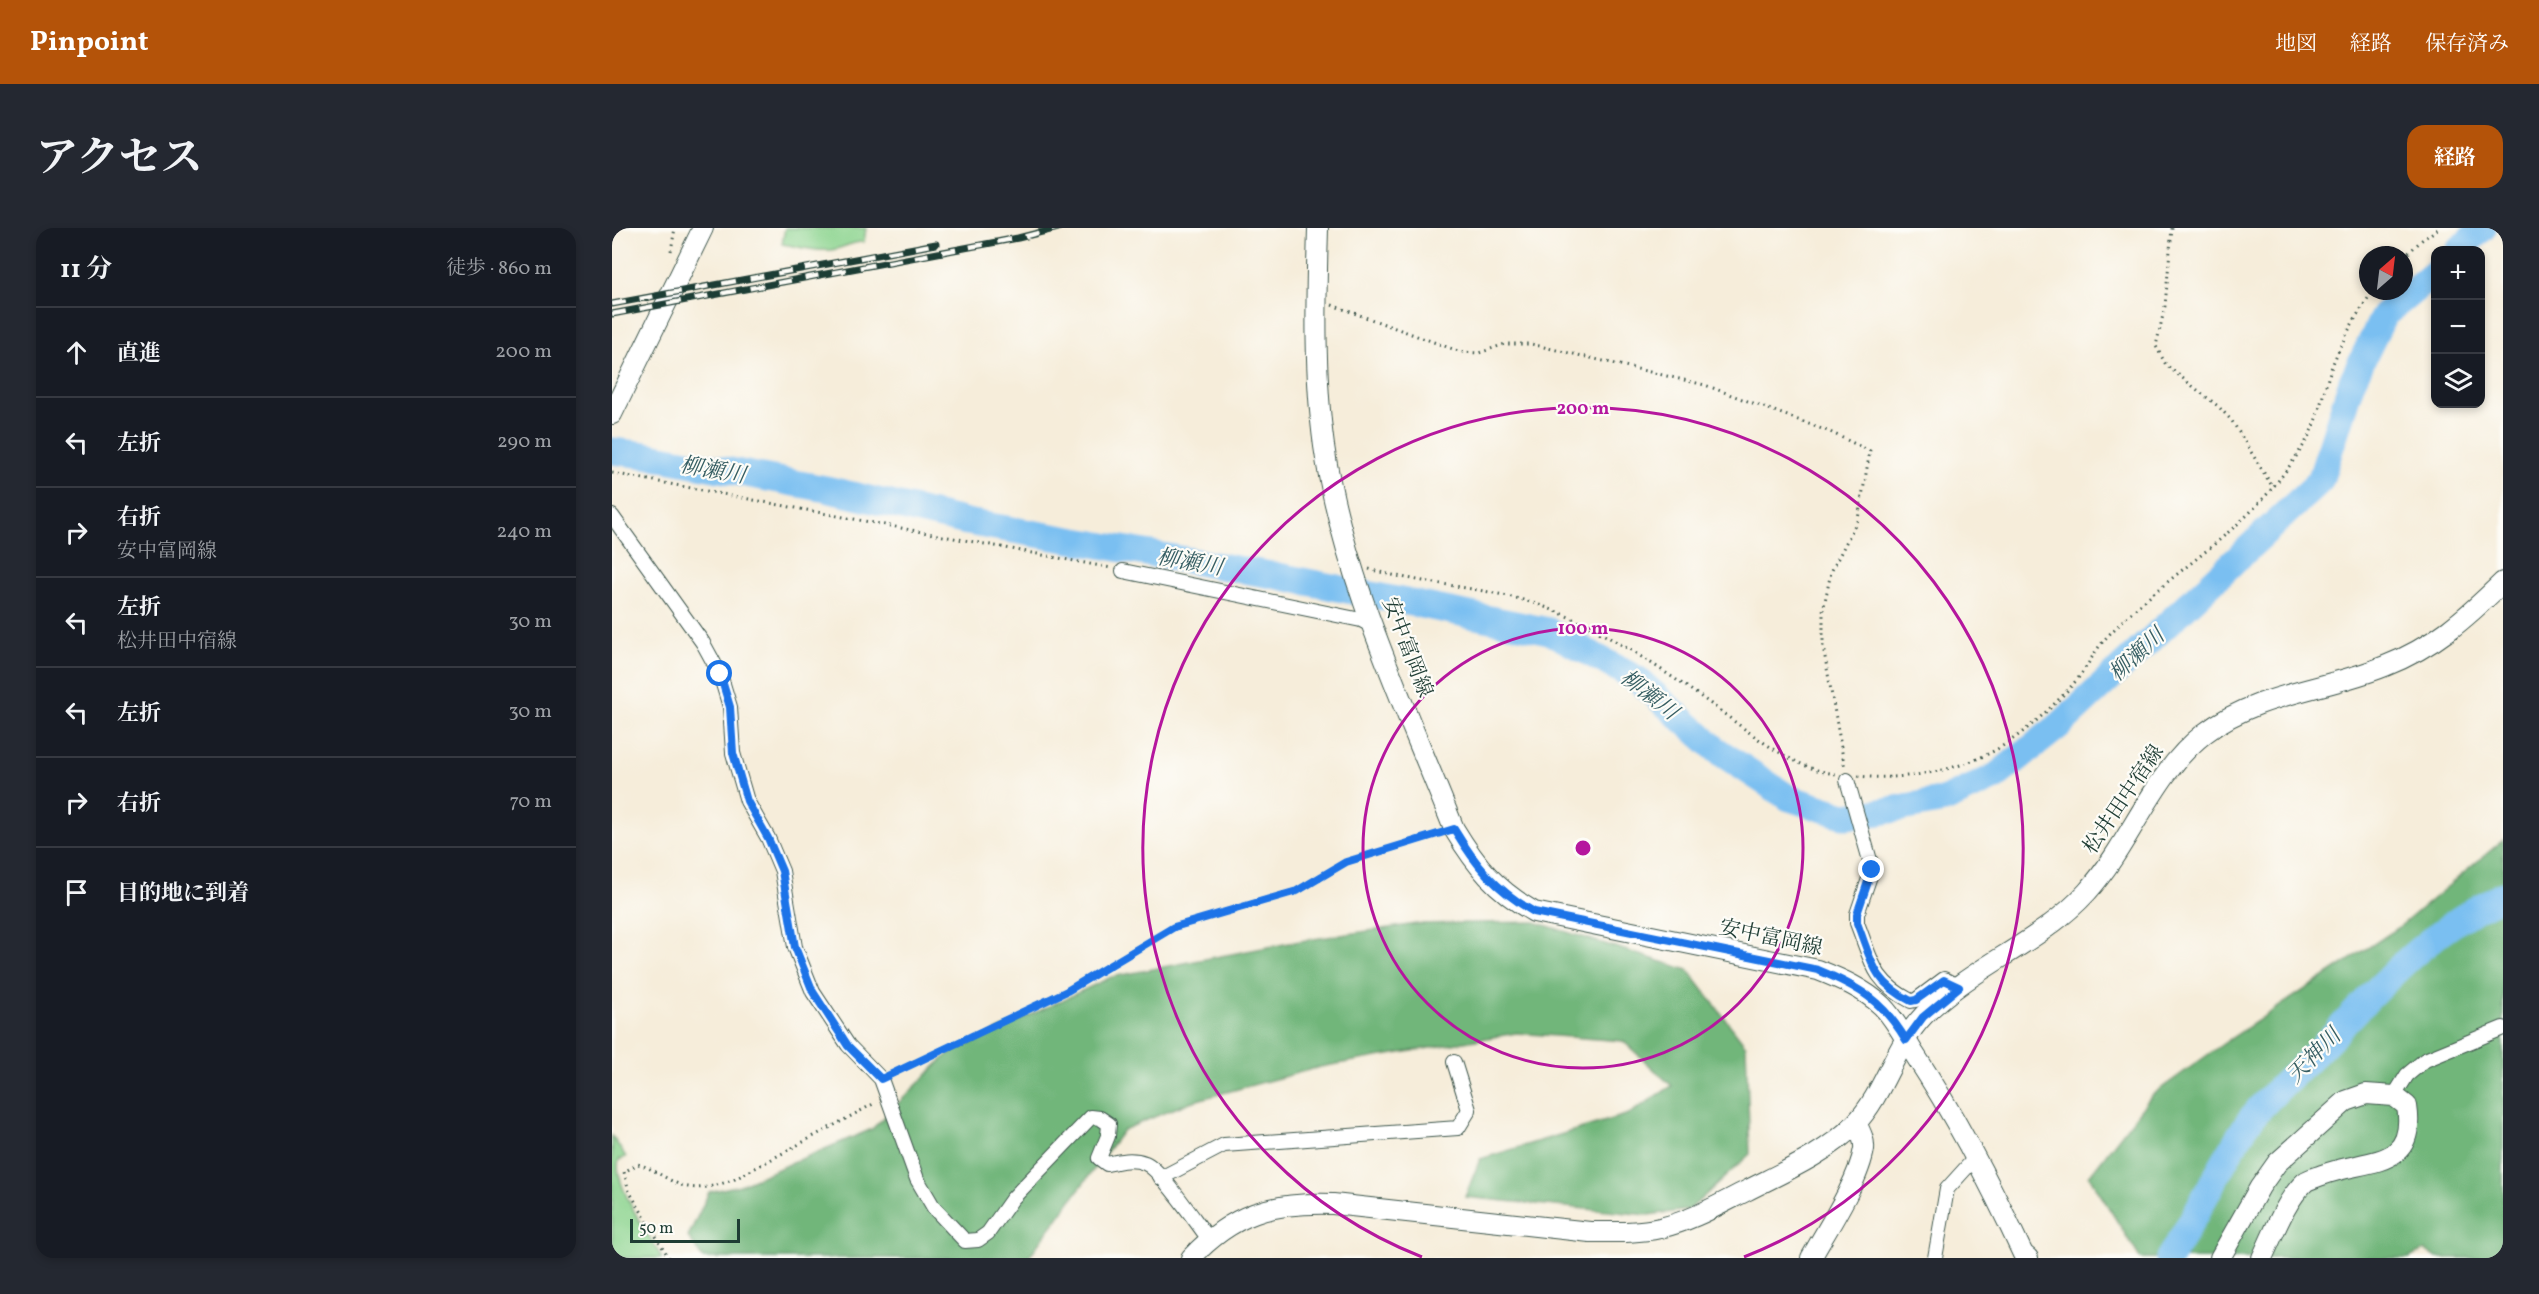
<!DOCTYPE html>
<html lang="ja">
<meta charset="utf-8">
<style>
:root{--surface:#171b24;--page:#242831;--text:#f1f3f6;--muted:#9ea1a6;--line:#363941;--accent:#b45309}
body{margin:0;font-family:Vollkorn,"Noto Serif JP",serif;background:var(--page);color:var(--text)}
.controls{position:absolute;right:18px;top:18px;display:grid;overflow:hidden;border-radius:12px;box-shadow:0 3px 9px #0003}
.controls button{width:54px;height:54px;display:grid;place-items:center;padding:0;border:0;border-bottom:2px solid var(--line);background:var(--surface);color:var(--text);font:30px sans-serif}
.compass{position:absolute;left:1747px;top:18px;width:54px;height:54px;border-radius:50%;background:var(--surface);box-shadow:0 3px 9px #0003;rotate:28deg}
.scale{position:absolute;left:18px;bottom:15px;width:110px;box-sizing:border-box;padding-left:6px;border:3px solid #1f3d34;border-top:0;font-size:16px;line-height:21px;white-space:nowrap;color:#1f3d34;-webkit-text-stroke:4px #fdfcf7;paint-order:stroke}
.stop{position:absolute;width:18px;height:18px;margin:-14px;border:4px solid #1a73e8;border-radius:50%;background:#fff}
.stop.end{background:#1a73e8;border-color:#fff;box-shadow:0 2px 6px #0008}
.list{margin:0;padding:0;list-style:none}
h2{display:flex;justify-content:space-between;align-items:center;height:78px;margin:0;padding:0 24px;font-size:26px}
h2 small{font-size:20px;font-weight:400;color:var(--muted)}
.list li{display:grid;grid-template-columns:39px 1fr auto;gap:18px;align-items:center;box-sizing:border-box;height:90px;padding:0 24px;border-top:2px solid var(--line)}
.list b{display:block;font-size:22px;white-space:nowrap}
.list p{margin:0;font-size:20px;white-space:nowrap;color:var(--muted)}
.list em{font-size:20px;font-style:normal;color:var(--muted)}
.icon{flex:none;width:33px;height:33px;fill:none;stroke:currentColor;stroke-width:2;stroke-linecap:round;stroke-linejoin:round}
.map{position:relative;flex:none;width:1891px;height:1030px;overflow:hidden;border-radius:18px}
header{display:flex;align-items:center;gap:36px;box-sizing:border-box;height:84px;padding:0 30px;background:var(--accent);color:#fff}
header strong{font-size:28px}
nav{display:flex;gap:33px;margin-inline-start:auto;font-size:21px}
.intro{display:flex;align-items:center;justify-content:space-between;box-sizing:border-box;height:144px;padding:0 36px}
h1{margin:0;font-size:42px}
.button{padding:15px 27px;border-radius:18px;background:var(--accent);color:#fff;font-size:21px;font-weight:700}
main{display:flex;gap:36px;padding:0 36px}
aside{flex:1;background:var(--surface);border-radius:18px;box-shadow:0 3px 9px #0003}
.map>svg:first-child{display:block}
.green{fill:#8cd48f;stroke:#568862;stroke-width:1.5}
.forest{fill:#71b67a;stroke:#487a57;stroke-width:1.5}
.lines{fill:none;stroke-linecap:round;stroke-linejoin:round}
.river{stroke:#7abff1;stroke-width:27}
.street-casing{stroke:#3f574d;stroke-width:16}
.secondary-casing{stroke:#3f574d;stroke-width:22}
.path{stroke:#3f574d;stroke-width:3;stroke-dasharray:1.5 4.5;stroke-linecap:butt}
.street{stroke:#fff;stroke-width:14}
.secondary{stroke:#fff;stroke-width:20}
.rail-casing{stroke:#1f3d34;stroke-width:7}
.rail{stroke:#fdfcf7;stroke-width:4.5;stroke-dasharray:14;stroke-linecap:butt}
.route{stroke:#1a73e8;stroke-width:8}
.ring{fill:none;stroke:#b5179e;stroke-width:3}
.labels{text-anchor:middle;stroke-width:4.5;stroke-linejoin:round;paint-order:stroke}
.street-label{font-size:21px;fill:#1f3d34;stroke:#fdfcf7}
.water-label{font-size:22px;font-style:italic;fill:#365e63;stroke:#fdfcf7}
.centre{fill:#b5179e;stroke:#fdfcf7;stroke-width:3}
.ring-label{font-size:18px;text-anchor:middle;font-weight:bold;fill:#b5179e;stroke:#fdfcf7;stroke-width:4.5;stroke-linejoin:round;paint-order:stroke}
</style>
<header>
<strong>Pinpoint</strong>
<nav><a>地図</a><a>経路</a><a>保存済み</a></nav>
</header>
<div class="intro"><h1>アクセス</h1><a class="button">経路</a></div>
<main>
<aside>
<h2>11 分<small>徒歩 · 860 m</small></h2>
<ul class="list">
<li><svg class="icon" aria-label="ahead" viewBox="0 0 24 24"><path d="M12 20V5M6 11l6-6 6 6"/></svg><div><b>直進</b></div><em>200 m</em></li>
<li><svg class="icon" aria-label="left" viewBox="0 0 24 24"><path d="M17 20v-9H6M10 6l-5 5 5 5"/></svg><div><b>左折</b></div><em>290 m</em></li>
<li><svg class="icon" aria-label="right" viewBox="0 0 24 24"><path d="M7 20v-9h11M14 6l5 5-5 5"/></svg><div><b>右折</b><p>安中富岡線</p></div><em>240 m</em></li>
<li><svg class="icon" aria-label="left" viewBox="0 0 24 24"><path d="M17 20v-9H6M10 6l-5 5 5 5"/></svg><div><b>左折</b><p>松井田中宿線</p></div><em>30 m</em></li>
<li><svg class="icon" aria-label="left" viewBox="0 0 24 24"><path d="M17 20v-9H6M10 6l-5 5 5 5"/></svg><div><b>左折</b></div><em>30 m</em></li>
<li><svg class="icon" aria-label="right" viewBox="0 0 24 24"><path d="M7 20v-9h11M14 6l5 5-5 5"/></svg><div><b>右折</b></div><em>70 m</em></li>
<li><svg class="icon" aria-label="arrive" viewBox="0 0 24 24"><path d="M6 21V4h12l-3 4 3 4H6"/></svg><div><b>目的地に到着</b></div></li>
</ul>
</aside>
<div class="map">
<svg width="1891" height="1030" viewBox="0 0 1891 1030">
<rect width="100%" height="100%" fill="#fdfcf7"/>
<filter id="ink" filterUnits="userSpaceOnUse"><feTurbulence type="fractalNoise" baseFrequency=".0167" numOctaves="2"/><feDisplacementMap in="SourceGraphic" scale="12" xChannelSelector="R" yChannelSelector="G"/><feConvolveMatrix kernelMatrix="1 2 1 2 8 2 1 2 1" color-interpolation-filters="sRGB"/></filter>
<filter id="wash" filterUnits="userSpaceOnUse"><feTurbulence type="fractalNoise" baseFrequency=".008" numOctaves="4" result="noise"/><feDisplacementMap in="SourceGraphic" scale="24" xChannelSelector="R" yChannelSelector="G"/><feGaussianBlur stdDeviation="1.35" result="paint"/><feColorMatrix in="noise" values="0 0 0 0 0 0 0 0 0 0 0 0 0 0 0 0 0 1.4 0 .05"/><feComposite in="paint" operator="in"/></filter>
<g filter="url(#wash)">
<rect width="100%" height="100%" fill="#f6edda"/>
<g class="green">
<path d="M173,0h81l-2,14c-11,-1 -22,7 -33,8 -16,2 -34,-4 -49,-6z"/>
<path d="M0,908l14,21 -7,3c-7,23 31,77 43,98h-50z"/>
</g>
<g class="forest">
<path d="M1891,612v418h-66l-12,-8 -16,8h-269l-51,-82 63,-81 75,-54 171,-113z"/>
<path d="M923,694l153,48 58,76 4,108 -61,56 -41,5 -183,-18 15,-38 149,-45 43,-28 -49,-45 -107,-8 -196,34 -130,35 -67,28 -95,128h-325l-15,-21 21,-45 31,-7 132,-56 76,-75 163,-77 189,-36 116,-17z"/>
</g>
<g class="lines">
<g class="river">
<path d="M1847,22l24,-22"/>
<path d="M0,223l33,4 181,34 141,33 316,55 266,54 88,48 81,72 71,47 56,18 29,-3 71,-13 50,-23 65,-52 260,-244 32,-100 32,-66 52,-43"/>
<path d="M1557,1030c29,-43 49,-91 78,-134 17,-24 48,-50 70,-72 60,-61 105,-119 186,-157"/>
</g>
</g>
</g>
<g filter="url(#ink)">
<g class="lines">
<defs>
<g id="street">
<path d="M0,288l91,127 17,31 10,33 3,46 14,48 21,37 14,33 13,76 18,45 35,53 33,34 36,100 17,29 31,33 13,-1 10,-7 24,-34 79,-82 9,1 9,6 -1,12 -9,22 8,6c13,-3 25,-6 38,-1 17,7 51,60 64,76"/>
<path d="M511,343l238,49 12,6"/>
<path d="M1235,552l24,84 1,6 -15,44v9c15,38 15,58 54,78l5,-1 28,-21 15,8"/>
<path d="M1782,868l13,-21 18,-15 78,-32"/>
<path d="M549,950l63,-33 234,-17 11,-18 -15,-48"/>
<path d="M1323,1030l12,-69 29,-32"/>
</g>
<g id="secondary">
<path d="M706,0c-2,72 -4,146 6,218 19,133 81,259 130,383 23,38 41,60 80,83l284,58c23,9 46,19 64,36 14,14 23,33 33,49 42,64 76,130 108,199l5,4"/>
<path d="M0,186l91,-186"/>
<path d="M579,1030c42,-45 81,-56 142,-54l257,28c24,0 47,1 70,-4 31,-7 58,-23 86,-37 37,-19 80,-37 109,-67 30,-31 39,-78 69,-109 47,-48 118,-73 163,-123 45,-50 65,-118 118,-159 52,-40 121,-43 180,-67 49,-19 81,-48 118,-84"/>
<path d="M1199,1030c16,-29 48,-77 53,-109 1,-9 -4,-18 -8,-26"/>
<path d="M1608,1030l40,-71 17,-24 69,-62 20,-7 28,2 13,10c10,65 -42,52 -85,69 -5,2 -13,4 -17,7 -20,19 -31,51 -43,76"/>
</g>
</defs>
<use href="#street" class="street-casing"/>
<use href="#secondary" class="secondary-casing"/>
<g class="path">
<path d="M1560,0l-7,78 -9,40 10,19 53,42 13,14 40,65"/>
<path d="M59,23l4,-23"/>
<path d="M1792,29l18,-17 17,-12"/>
<path d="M720,77l129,47 18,1 26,-9h26l174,41 125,47 40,19 -12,68 -27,53 -8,39v35l22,123"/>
<path d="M0,245l499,95"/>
<path d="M757,341c62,18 126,17 186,42 53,22 102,55 149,88 37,26 87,71 133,75"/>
<path d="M1246,548c45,5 102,-5 141,-28 26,-15 55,-42 75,-65 12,-13 19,-30 31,-44 41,-45 93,-78 137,-119 24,-22 46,-50 63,-77 14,-24 18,-52 27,-77 11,-27 24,-51 41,-75"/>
<path d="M280,845l175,-82 107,-64 123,-36 49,-29 92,-28"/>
<path d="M57,1030l-40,-67 -5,-19 14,-8c13,4 22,11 34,17 22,12 41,6 63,-2l140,-76"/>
</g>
<use href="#street" class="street"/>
<use href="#secondary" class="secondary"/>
<defs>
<g id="rail">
<path d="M0,76l324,-60"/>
<path d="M0,86l406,-76 40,-10"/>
</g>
</defs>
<use href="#rail" class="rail-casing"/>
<use href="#rail" class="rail"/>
</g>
</g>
<g class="lines" filter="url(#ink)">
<path class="route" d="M108,446l10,33 3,46 14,48 21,37 14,33 13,76 18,45 35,54 33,33 186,-88 107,-64 123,-36 49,-29 108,-33c23,38 41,60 80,83l284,58c41,17 65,31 88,70l17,-23 36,-30 -15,-7 -28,20 -5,1c-39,-20 -39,-40 -54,-78v-9l15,-44"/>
</g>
<g class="ring">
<circle cx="971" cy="620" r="220"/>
<path d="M810 1029A440 440 0 1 1 1132 1029"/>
</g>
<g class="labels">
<g class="street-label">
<text transform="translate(796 419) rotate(69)" y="7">安中富岡線</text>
<text transform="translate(1511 571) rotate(-56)" y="7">松井田中宿線</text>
<text transform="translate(1159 709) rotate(12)" y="7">安中富岡線</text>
</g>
<g class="water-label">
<text transform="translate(101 241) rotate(10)" y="8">柳瀬川</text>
<text transform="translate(578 333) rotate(10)" y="8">柳瀬川</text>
<text transform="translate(1524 426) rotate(-43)" y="8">柳瀬川</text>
<text transform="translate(1038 466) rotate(38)" y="8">柳瀬川</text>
<text transform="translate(1701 827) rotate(-46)" y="8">天神川</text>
</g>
</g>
<circle cx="971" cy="620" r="9" class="centre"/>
<g class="ring-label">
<text x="971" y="186">200 m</text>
<text x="971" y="406">100 m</text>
</g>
</svg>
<div class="controls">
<button>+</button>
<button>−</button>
<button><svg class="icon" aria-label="layers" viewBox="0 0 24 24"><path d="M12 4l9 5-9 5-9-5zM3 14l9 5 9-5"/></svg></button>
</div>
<svg class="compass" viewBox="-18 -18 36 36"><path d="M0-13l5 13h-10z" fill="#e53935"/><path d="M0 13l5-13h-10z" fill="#9ea1a6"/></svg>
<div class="scale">50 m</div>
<div class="stop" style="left:108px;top:446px"></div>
<div class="stop end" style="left:1260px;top:642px"></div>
</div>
</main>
